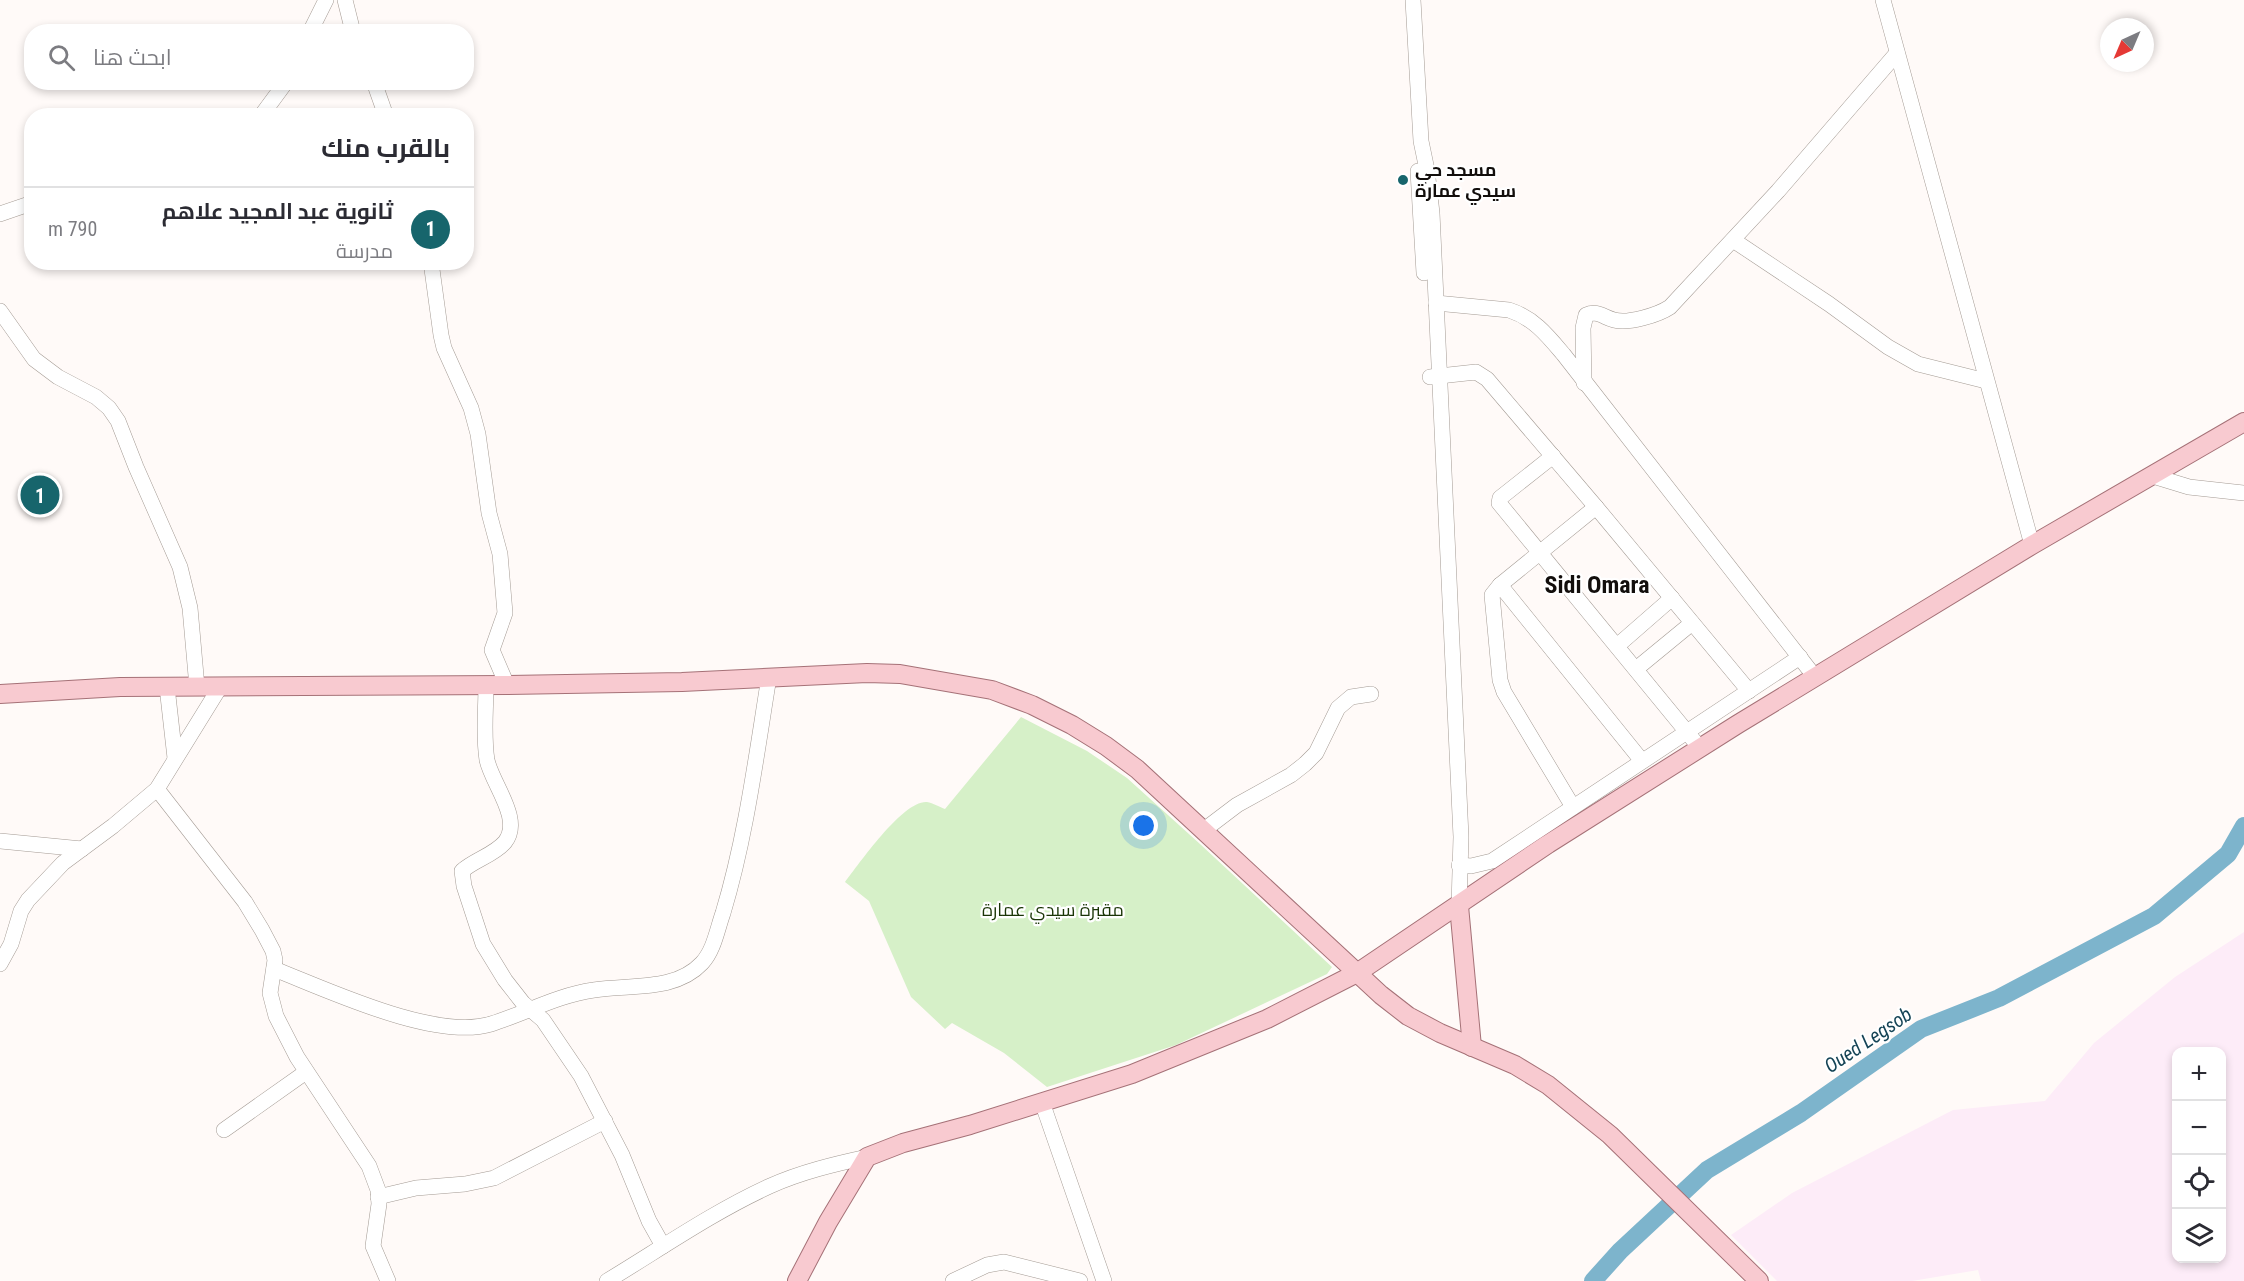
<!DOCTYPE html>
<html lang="ar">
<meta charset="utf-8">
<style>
:root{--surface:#fff;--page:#f7f7f7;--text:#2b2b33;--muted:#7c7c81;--line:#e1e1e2;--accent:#17656c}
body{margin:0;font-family:"Roboto Condensed",Cairo,sans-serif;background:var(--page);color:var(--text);direction:rtl}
.controls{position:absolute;right:18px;bottom:18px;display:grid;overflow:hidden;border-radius:12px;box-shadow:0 3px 9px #0003}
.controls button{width:54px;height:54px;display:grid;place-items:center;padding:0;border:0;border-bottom:2px solid var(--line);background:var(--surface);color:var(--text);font:30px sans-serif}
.compass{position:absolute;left:2100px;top:18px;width:54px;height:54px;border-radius:50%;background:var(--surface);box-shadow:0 3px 9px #0003;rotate:224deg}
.you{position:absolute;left:1144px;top:826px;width:21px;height:21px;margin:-15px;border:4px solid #fff;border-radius:50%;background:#1a73e8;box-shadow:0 0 0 9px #1a73e833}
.badge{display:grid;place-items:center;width:39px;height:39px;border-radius:50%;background:var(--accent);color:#fff;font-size:20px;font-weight:700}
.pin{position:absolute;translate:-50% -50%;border:3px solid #fff;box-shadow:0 2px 6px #0006}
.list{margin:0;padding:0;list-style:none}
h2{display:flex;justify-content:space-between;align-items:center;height:78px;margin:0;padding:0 24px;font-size:26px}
h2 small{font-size:20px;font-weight:400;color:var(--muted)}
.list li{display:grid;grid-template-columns:39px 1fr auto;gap:18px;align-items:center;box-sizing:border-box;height:84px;padding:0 24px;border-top:2px solid var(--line)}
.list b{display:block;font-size:22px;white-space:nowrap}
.list p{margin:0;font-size:20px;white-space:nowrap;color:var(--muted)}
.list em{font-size:20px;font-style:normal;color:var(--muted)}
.icon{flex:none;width:33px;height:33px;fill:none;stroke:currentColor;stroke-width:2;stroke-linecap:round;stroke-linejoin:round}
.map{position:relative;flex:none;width:2244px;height:1281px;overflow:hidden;direction:ltr}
.search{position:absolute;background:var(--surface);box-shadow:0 3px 9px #0003;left:24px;top:24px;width:450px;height:66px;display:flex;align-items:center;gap:15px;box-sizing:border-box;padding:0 21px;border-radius:24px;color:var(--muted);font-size:22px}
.panel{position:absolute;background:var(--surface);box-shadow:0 3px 9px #0003;left:24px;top:108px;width:450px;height:162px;border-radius:24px;direction:rtl}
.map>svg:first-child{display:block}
.industrial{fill:#fdecf8;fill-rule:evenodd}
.green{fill:#d6f0c8}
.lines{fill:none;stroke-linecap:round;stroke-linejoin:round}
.river{stroke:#7db4cc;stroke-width:18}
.minor-casing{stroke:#a49b94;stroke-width:16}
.major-casing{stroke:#a57177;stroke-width:20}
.minor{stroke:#fff;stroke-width:15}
.major{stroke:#f8cad0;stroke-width:18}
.poi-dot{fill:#17656c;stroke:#fff;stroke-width:2}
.labels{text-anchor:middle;stroke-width:4.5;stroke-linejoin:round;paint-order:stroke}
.poi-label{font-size:18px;font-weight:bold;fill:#120e0c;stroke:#fff;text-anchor:start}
.park-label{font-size:18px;fill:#1a3506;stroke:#fff}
.water-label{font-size:20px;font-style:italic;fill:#154456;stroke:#fff}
.district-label{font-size:24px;font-weight:bold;fill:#120e0c;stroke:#fff}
</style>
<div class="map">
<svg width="2244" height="1281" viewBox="0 0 2244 1281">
<rect width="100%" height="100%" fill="#fffaf8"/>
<path class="industrial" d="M2244,932v349h-263l-3,-11 -66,11h-135l-46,-46 61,-42 161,-83 92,-9 49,-58 81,-66zM2176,1052h46v206h-46z"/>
<path class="green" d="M1021,717l66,34 40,27 73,66 132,123 -5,7 -151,71 -129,42 -43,-34 -52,-30 -7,6 -34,-32 -42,-96 -24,-19c14,-18 58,-82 82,-80 6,1 13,5 18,7z"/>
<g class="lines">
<path class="river" d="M1593,1281l27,-30 87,-81 94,-57 120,-84 78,-31 155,-82 74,-62 16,-28"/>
<defs>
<g id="minor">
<path d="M345,0l8,32"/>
<path d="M1413,0l8,141 6,29 5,43 29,624 -2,69"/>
<path d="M1883,0l149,545"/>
<path d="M310,32l16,-32"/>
<path d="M374,82l12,34"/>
<path d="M261,116l25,-34"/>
<path d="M1418,171l6,102"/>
<path d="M0,214l32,-11"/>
<path d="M1733,240l96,64 59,43 30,17 68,17"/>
<path d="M431,262l10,73 3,13 27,60 7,26 11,79 11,41 5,59 -13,37 15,35"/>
<path d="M1436,303l73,7c25,8 39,26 55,45l251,322"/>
<path d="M0,311l34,48 24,18 38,20 13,11 9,13 18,46 44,100 10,41 7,79"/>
<path d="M1430,377l46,-5 11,7 109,128 153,184"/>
<path d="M1584,383l-1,-55 3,-13c11,-5 17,2 28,5 14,4 44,-5 56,-13l108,-116 119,-138"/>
<path d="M1553,456l-53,42 -1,5 201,245"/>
<path d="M2153,476l36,11 55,6"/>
<path d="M1500,585l142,176"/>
<path d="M1617,646l55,-48"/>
<path d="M1636,669l56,-46"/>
<path d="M486,685c0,24 -3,50 1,75 5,24 36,59 18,82 -11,13 -31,18 -43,29l2,15 19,58 22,36 18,23 20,17 38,56 41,79 27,66 14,25"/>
<path d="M167,687l8,71"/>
<path d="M157,789l88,113 17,28 11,21 2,9 -5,33 6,23 21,41 72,109 9,24 1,14 -6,42 15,35"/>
<path d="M1573,807l-69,-115 -4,-12 -8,-85 8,-10 96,-78"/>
<path d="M1204,830l33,-25 54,-30 14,-11 11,-11 22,-45 13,-11 20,-3"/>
<path d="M0,841l82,8"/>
<path d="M1459,865l12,1 21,-5 308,-204"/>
<path d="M0,964l11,-20 10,-33 7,-11 35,-37 50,-37 44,-37 63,-102"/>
<path d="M274,969c54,21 161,72 217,55 35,-11 67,-29 103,-34 36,-6 81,2 108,-27 12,-13 15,-33 21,-50 23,-76 33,-156 46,-236"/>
<path d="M1042,1102l62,179"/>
<path d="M224,1130l82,-58"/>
<path d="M378,1197l38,-9 49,-4 29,-6 111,-57"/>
<path d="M607,1281c53,-32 106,-69 163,-95 31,-14 65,-22 97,-29"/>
<path d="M953,1281l34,-16 17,-3 76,19"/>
</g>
<g id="major">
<path d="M0,694l120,-7 387,-2 175,-3 185,-9 33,1 92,16 40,15 40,20 34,21 31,23 244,226 27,21 32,17 75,32 33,20 62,50 149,146"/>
<path d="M1459,906l13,141"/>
<path d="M797,1281l31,-59 39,-65 36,-14 67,-18 162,-51 135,-55 90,-46 191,-129 190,-120 294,-179 212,-123"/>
</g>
</defs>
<use href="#minor" class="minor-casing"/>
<use href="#major" class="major-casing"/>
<use href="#minor" class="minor"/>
<use href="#major" class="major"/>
</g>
<circle class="poi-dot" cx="1403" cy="180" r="6"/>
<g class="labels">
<g class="poi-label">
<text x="1415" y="176">مسجد حي<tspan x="1415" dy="21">سيدي عمارة</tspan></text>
</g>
<g class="park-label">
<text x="1053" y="916">مقبرة سيدي عمارة</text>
</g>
<g class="water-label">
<text transform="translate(1868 1040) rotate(-34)" y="7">Oued Legsob</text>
</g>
<g class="district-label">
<text x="1597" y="593">Sidi Omara</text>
</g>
</g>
</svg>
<div class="controls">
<button>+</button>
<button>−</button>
<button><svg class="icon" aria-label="locate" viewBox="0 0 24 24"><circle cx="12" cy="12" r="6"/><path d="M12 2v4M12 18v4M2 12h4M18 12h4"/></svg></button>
<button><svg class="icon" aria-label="layers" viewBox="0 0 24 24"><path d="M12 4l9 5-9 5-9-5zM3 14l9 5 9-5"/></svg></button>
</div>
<svg class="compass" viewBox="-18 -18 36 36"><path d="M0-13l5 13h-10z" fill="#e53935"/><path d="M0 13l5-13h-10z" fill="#7c7c81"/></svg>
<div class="you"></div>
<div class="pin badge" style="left:40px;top:495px">1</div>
<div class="search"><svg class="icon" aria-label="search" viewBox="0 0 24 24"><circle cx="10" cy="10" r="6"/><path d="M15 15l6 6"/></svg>ابحث هنا</div>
<section class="panel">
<h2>بالقرب منك<small></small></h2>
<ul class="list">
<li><span class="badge">1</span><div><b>ثانوية عبد المجيد علاهم</b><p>مدرسة</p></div><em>790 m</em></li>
</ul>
</section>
</div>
